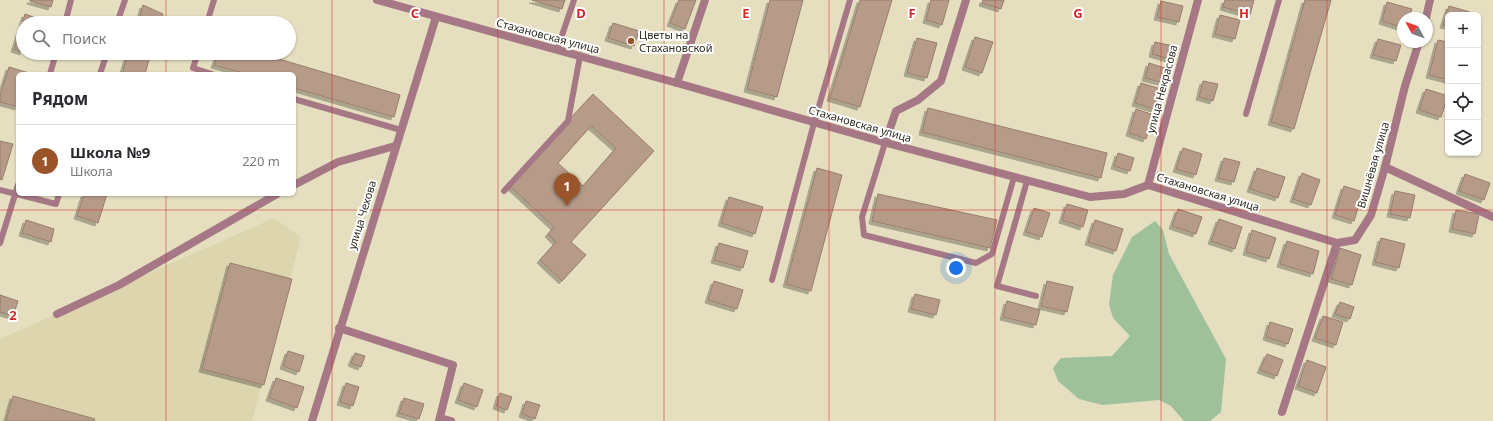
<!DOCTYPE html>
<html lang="ru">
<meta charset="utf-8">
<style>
:root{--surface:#fff;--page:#f7f7f7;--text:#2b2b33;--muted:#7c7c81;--line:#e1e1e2;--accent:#995429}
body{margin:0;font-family:"Noto Sans",sans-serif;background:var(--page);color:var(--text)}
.controls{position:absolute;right:12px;top:12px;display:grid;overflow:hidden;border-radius:6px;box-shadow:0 1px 3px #0004}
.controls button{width:36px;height:36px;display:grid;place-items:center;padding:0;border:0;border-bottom:1px solid var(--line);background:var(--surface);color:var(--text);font:20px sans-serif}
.compass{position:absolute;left:1397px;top:12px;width:36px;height:36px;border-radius:50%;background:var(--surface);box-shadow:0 1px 3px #0004;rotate:311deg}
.you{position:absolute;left:956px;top:268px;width:14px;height:14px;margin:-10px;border:3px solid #fff;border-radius:50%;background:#1a73e8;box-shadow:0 0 0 6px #1a73e833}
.badge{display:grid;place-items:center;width:26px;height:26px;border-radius:50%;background:var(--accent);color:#fff;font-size:13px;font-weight:700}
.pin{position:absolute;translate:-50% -33px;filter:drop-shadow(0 1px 2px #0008)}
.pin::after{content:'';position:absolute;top:21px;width:14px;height:12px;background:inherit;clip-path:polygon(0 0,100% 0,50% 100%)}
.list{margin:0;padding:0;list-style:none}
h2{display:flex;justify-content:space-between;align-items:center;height:52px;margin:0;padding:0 16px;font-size:17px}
h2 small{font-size:13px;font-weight:400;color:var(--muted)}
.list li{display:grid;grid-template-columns:26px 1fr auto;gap:12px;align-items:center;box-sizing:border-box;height:72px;padding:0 16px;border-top:1px solid var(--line)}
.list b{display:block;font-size:15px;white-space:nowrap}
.list p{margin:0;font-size:13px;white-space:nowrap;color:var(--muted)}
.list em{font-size:13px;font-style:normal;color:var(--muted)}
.icon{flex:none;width:22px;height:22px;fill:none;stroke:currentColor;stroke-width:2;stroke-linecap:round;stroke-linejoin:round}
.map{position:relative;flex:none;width:1493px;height:421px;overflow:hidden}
.search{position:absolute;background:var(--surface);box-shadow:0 1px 3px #0004;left:16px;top:16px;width:280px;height:44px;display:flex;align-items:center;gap:10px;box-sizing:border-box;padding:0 14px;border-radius:22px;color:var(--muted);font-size:15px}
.panel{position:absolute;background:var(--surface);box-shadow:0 1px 3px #0004;left:16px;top:72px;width:280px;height:124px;border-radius:6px}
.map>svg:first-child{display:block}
.built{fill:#ddd5ae}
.green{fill:#9ec09a}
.building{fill:#b79b89;stroke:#987d6c;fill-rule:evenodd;filter:url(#shadow)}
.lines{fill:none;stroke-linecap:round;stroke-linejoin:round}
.lane{stroke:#a67885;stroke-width:6}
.street{stroke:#a67885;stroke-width:8}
.grid{fill:none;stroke:#d62828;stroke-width:1;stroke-opacity:0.55}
.poi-dot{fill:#995429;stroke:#fff;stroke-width:1.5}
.labels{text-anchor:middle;stroke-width:4;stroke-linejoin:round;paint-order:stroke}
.poi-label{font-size:11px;fill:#302e22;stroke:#fff;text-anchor:start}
.street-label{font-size:11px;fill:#302e22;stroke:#fff}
.grid-label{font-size:13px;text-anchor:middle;font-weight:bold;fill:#d62828;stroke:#fff;stroke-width:4;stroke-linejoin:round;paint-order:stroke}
</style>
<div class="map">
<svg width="1493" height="421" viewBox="0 0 1493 421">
<defs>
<filter id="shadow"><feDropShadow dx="-3" dy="3" stdDeviation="0" flood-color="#0004"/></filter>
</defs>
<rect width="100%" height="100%" fill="#e5dfc0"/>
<path class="built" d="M274,218l27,19 -49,184h-252v-82z"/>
<path class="green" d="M1155,221l8,9 6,24 57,105 -5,53 -11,9h-26l-13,-15 -12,-6 -56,5 -24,-6 -21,-18 -5,-13 8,-10 51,-2 18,-20 -17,-18 -4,-14 4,-29 19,-38z"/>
<g class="building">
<path d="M30,0h23l-2,7 -21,-6z"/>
<path d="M532,0h33l-3,9z"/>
<path d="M679,0h17l-11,29 -15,-6z"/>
<path d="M770,0h33l-26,97 -30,-8z"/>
<path d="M860,0h32l-32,107 -30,-9z"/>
<path d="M931,0h18l-7,25 -16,-5z"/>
<path d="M983,0h21l-3,9 -19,-6z"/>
<path d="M1225,0h29l-4,15 -27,-8z"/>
<path d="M1305,0h26l-37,129 -23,-7z"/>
<path d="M1161,1l22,5 -4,16 -22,-5z"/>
<path d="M1387,2l25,7 -3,9h-6v10l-21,-7z"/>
<path d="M143,5l20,9 -2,9h-23z"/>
<path d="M1449,6l21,6 -1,3h-21v11l-5,-1z"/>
<path d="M25,14l20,7v2h-22v29l-9,-3z"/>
<path d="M1220,15l20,5 -5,19 -20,-5z"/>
<path d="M613,23l26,8 -5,15 -26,-8z"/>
<path d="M975,37l18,5 -11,31 -17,-6z"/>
<path d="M917,38l20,5 -10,35 -20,-5z"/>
<path d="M1378,39l23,6 -5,16 -23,-6z"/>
<path d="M1438,40l10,2v38l-19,-5z"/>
<path d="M1155,42l18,4 -4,13 -17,-5z"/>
<path d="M128,53h23l-6,21h-23z"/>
<path d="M218,53h41l141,42 -6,22 -100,-29v-14h-48l-32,-9z"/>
<path d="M1149,63l16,5 -4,14 -16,-4z"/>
<path d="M9,67l20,6v1h-11v33l-18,-5v-6z"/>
<path d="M1203,81l15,3 -5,17 -14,-4z"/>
<path d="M1141,83l20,6 -7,20 -19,-6z"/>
<path d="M1426,89l22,7 -7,21 -22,-7z"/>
<path d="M593,94l61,57 -83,91 15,13 -24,26 -22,-21 16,-18 -8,-8 6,-7 -45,-42zM591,126l25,22 -33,38 -25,-23z"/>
<path d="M928,108l179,45 -6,25 -179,-46z"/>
<path d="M1136,109l18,6 -8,24 -17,-6z"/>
<path d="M0,141l13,3 -11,36 -2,-1z"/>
<path d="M1183,148l19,6 -6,21 -20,-6z"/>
<path d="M1118,153l16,5 -4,13 -16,-5z"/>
<path d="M1224,158l16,4 -6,20 -16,-4z"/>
<path d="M817,168l25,7 -31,116 -25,-7z"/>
<path d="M1257,168l28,9 -7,21 -28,-9z"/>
<path d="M1302,173l18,7 -9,25 -18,-6z"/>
<path d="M1465,174l25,9 -6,17 -25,-9z"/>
<path d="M1344,186l19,6 -9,29 -19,-6z"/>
<path d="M1395,191l20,4 -5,23 -20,-4z"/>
<path d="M84,194h23l-9,29 -21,-7z"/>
<path d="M878,194l119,26 -7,28 -118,-27z"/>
<path d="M729,197l34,10 -8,27 -34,-11z"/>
<path d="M1067,204l21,6 -5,17 -21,-7z"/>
<path d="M1034,208l16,5 -8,24 -16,-5z"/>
<path d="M1178,209l24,8 -6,17 -24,-8z"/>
<path d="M1456,210l23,4 -4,20 -23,-5z"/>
<path d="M1219,219l23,8 -7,22 -24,-8z"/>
<path d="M26,220l28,9 -3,13 -29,-9z"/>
<path d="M1095,220l28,9 -7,22 -28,-9z"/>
<path d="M1252,230l24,8 -7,21 -23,-7z"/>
<path d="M1381,238l24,6 -6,24 -24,-6z"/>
<path d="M1287,241l32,10 -6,23 -33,-10z"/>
<path d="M719,243l29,8 -5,17 -29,-8z"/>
<path d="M1340,248l21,7 -9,30 -21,-6z"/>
<path d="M230,263l62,16 -28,106 -62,-16z"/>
<path d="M714,281l29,9 -6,19 -29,-9z"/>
<path d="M1047,281l26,6 -6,25 -26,-6z"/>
<path d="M915,294l25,6 -4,15 -25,-6z"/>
<path d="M0,295l18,6 -5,15 -13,-4z"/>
<path d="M1007,301l33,9 -4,15 -33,-8z"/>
<path d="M1340,302l14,5 -4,12 -15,-5z"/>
<path d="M1323,316l20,6 -7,23 -21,-7z"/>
<path d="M1270,322l23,7 -5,15 -22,-7z"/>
<path d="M288,351l16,5 -5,16 -16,-6z"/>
<path d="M355,353l10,3 -4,11 -10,-4z"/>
<path d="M1267,354l16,6 -6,16 -17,-6z"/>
<path d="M1307,360l19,7 -9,26 -19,-7z"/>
<path d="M276,378l28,9 -7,21 -28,-10z"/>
<path d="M346,383l13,4 -6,19 -13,-4z"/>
<path d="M464,383l19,7 -6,17 -19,-7z"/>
<path d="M500,393l12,4 -5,13 -11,-4z"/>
<path d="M13,396l82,23 -1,2h-88z"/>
<path d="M404,398l20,6 -5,15 -20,-6z"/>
<path d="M526,401l14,4 -5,14 -13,-5z"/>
</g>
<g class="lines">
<g class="lane">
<path d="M65,23l6,-23"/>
<path d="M117,23l8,-23"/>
<path d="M207,23l7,-23"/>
<path d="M557,50l17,-50"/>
<path d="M198,53l-5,15 19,6"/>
<path d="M50,74l6,-21"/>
<path d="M100,74l7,-21"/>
<path d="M294,99l107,31"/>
<path d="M1246,114l33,-114"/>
<path d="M885,143l-23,74 2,18 112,28 16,-9 22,-77"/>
<path d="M1027,181l-30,105 39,10"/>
<path d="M0,190l56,14 3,-10"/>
<path d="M504,191l64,-70 12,-65"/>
<path d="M0,243l18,-58"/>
<path d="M772,280l42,-157 36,-123"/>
</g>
<g class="street">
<path d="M377,0l300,83 206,59 207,55 34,-3 24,-9 189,58"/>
<path d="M1426,18l4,-18"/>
<path d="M677,83l28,-83"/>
<path d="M885,143l11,-32 22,-11 23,-19 25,-81"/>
<path d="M1385,167l108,50"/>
<path d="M294,185l44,-23 57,-16"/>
<path d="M1148,185l50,-185"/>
<path d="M57,314l62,-29 158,-91"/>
<path d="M339,328l114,37 -14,56"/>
<path d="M1282,412l55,-169 18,-3 16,-25 14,-48 20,-81 14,-44"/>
<path d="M440,418l11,3"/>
<path d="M312,421l124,-404"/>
</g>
</g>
<path class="grid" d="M166,0v23M332,0v421M498,0v421M664,0v421M829,0v421M995,0v421M1161,0v421M1327,0v421M166,53v21M166,194v227M0,210h1493"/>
<circle class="poi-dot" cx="631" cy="41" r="4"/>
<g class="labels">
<g class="poi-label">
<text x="639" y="39">Цветы на<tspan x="639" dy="13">Стахановской</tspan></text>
</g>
<g class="street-label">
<text transform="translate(548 36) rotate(15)" y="4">Стахановская улица</text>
<text transform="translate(1162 89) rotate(-75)" y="4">улица Некрасова</text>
<text transform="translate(860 124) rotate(16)" y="4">Стахановская улица</text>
<text transform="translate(1373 165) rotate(-74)" y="4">Вишнёвая улица</text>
<text transform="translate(1208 192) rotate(17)" y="4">Стахановская улица</text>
<text transform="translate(362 215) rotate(-73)" y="4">улица Чехова</text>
</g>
</g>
<g class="grid-label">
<text x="415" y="18">C</text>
<text x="581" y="18">D</text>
<text x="746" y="18">E</text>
<text x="912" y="18">F</text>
<text x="1078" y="18">G</text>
<text x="1244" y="18">H</text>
<text x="13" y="320">2</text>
</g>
</svg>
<div class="controls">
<button>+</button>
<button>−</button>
<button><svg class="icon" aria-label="locate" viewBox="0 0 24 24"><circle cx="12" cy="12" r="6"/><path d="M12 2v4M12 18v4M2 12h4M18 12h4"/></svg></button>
<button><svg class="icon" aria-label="layers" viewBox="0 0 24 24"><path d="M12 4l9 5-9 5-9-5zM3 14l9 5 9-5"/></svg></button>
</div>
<svg class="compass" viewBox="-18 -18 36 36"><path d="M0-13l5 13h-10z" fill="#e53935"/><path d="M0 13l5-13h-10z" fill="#7c7c81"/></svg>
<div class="you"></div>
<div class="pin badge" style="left:567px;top:206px">1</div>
<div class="search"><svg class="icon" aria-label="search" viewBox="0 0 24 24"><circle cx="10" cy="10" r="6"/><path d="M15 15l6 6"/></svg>Поиск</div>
<section class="panel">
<h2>Рядом<small></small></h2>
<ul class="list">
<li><span class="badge">1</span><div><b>Школа №9</b><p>Школа</p></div><em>220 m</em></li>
</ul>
</section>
</div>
